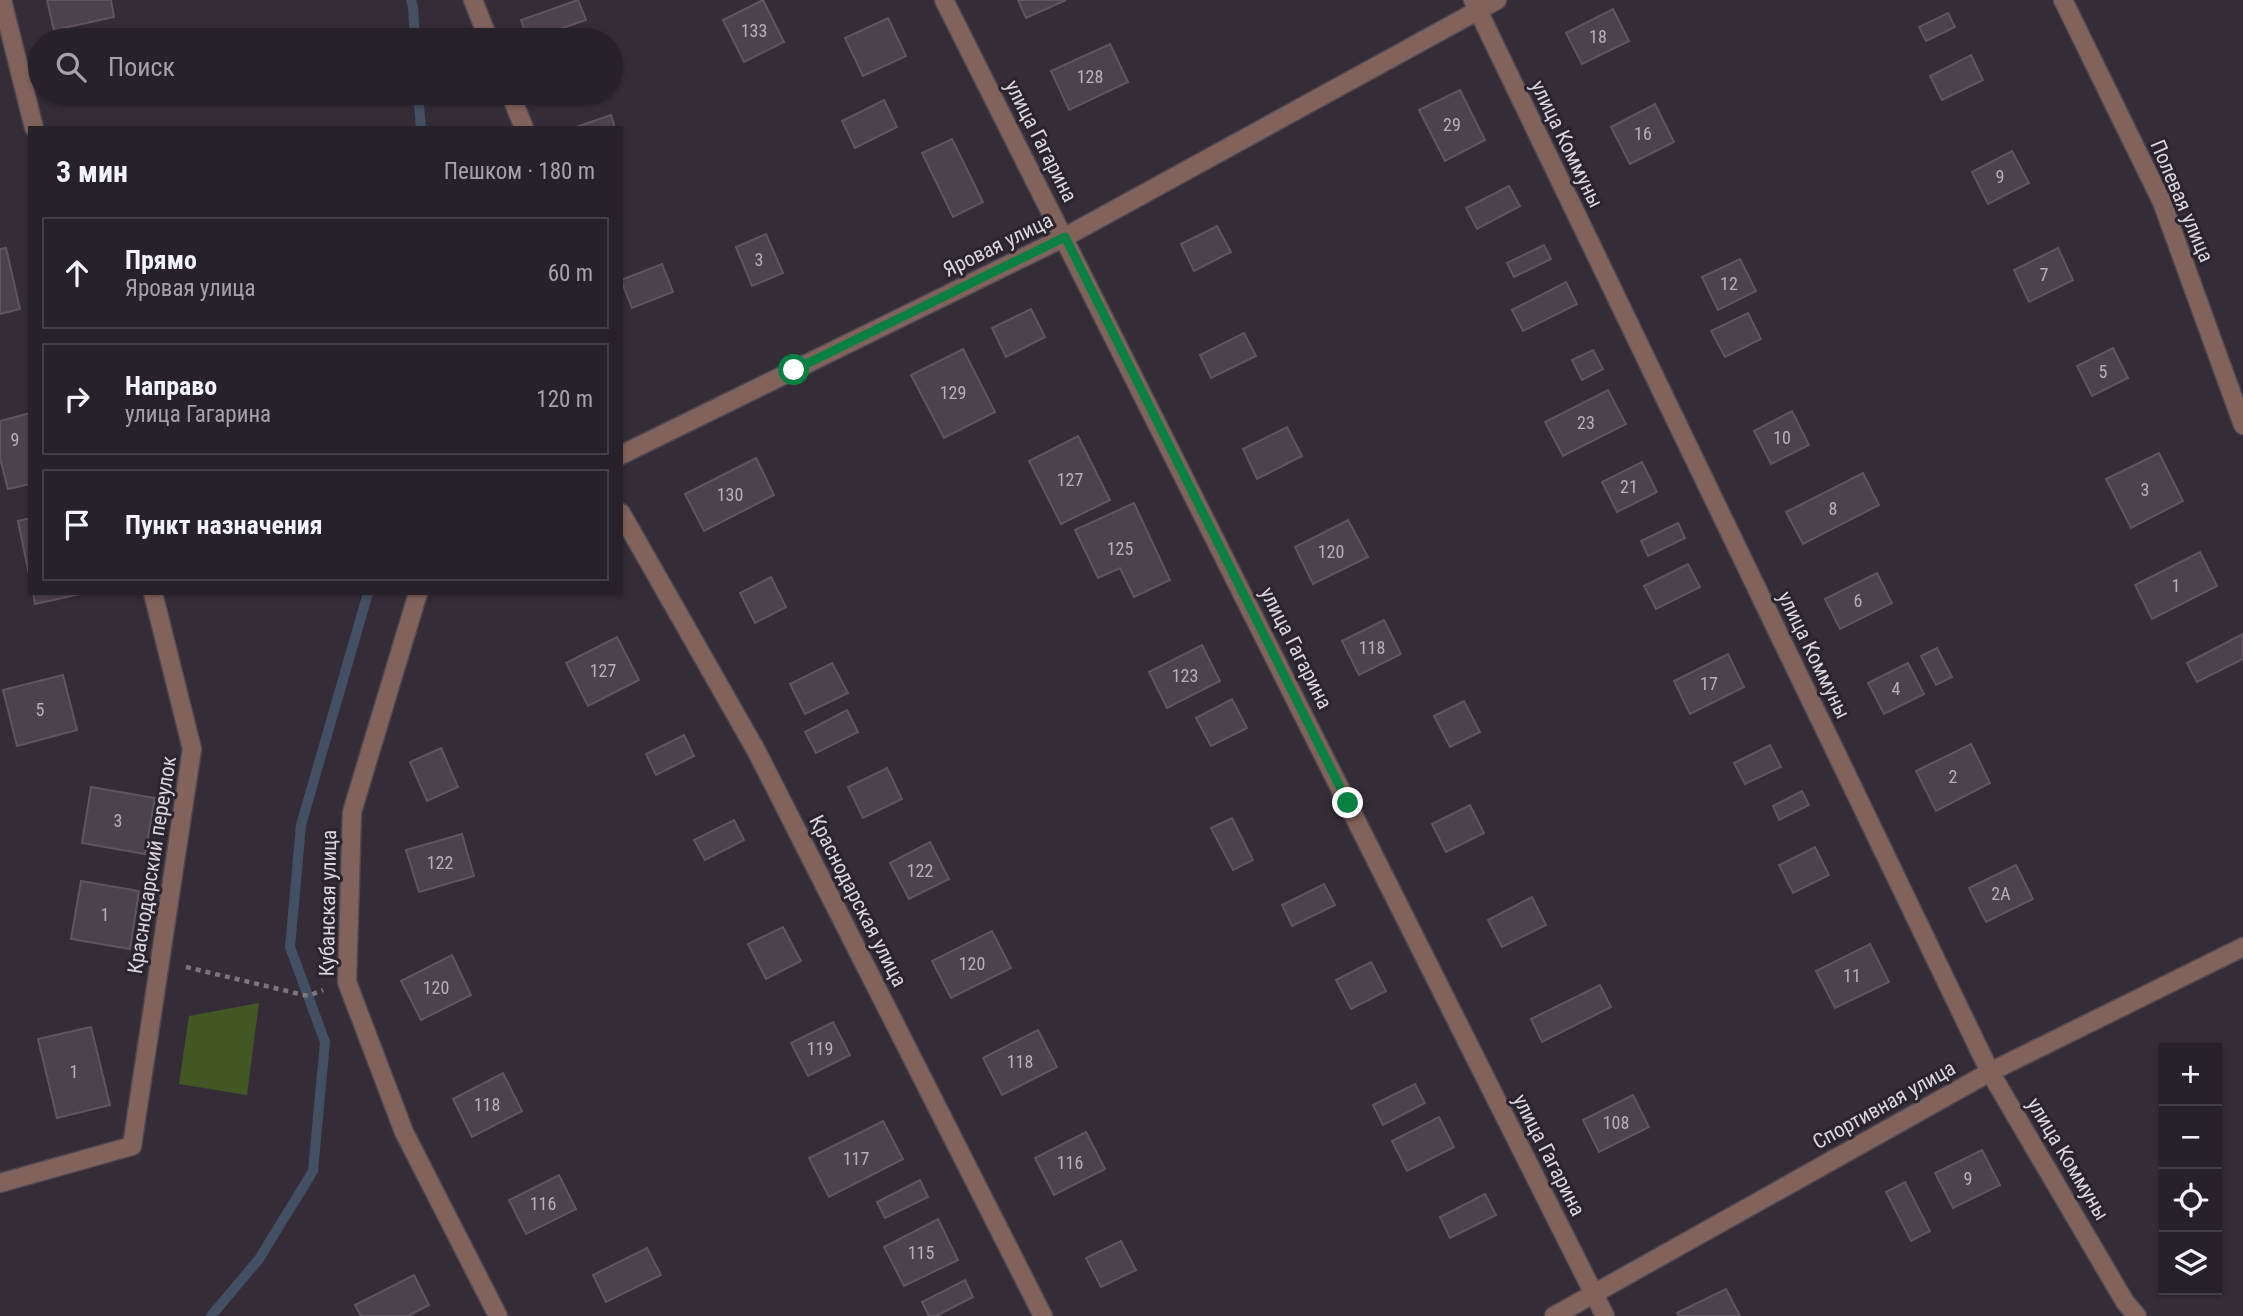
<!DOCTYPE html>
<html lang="ru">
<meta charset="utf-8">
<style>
:root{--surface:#27222a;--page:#332f36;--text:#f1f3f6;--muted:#a4a4a8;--line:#433f47}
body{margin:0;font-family:"Roboto Condensed",sans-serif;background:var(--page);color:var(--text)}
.controls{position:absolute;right:21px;bottom:21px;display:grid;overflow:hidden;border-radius:0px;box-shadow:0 2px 5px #0004}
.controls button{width:63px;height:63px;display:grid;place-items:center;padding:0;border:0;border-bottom:2px solid var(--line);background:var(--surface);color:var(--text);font:35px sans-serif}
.stop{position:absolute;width:21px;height:21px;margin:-16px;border:5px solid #0b8043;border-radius:50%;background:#fff}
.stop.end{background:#0b8043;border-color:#fff;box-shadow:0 2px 7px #0008}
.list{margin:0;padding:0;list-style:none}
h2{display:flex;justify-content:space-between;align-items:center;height:91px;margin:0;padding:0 28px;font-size:30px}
h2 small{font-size:23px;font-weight:400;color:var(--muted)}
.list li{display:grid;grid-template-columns:46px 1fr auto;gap:21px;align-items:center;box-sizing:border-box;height:112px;margin:0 14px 14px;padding:0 14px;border:2px solid var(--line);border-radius:0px}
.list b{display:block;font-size:26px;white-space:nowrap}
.list p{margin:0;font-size:23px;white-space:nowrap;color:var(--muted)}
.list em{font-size:23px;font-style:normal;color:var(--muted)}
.icon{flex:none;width:38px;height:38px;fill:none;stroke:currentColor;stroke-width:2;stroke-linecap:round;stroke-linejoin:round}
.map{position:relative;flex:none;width:2243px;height:1316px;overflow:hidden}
.search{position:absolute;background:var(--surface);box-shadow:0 2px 5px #0004;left:28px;top:28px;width:595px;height:77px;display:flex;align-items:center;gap:18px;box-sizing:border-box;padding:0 24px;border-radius:38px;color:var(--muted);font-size:26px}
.panel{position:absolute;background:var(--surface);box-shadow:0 2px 5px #0004;left:28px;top:126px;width:595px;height:469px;border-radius:0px}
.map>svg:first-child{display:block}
.green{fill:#435725}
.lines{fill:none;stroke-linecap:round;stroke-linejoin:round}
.stream{stroke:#435063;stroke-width:10}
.building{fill:#4c424b;stroke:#60555f;stroke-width:2}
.minor-casing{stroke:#4f4852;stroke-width:21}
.path{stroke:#7b757e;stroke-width:4.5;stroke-dasharray:5 5;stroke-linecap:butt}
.minor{stroke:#82635b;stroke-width:18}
.route{stroke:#0b8043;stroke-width:9}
.labels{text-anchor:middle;stroke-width:6;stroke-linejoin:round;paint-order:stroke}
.number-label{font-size:18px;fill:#b6b1b8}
.street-label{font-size:21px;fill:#dad6dd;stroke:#2a242e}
</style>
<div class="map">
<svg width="2243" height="1316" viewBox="0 0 2243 1316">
<rect width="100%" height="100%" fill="#342d38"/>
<path class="green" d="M259,1003l-12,92 -68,-11 10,-68z"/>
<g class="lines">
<g class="stream">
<path d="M411,0l2,7 2,33"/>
<path d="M418,93l3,35"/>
<path d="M211,1316l48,-57 54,-88 12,-129 -35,-95 11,-122 67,-232"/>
</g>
</g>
<g class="building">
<path d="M47,0h64l3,17 -60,13z"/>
<path d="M578,0l8,20 -58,20 -7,-20z"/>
<path d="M763,0l21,42 -40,20 -21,-42z"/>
<path d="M1018,0h48l-40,18z"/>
<path d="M1613,9l16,32 -47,23 -16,-31z"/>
<path d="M1948,13l7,14 -29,14 -7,-14z"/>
<path d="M888,18l18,38 -43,20 -18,-38z"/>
<path d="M1110,44l18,38 -59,28 -18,-39z"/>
<path d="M1971,55l12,25 -41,20 -12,-24z"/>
<path d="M1460,90l25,50 -40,21 -26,-51z"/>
<path d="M884,100l13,27 -42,21 -13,-27z"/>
<path d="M1655,104l19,38 -44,22 -19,-37z"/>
<path d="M611,115l4,13h-42z"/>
<path d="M952,139l31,63 -30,15 -31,-64z"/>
<path d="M2012,151l17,32 -41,21 -16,-32z"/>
<path d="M1509,186l11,20 -43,23 -11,-21z"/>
<path d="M1217,226l14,26 -37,19 -13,-27z"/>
<path d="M766,234l17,39 -31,13 -16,-39z"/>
<path d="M1544,245l7,14 -37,18 -7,-14z"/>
<path d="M6,248l14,61 -20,5v-65z"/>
<path d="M2058,248l15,32 -44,22 -15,-32z"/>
<path d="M1740,259l16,32 -38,19 -16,-33z"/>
<path d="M662,264l11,28 -41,16 -11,-28z"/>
<path d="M1566,282l11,22 -54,27 -11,-21z"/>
<path d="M1031,309l14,28 -39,20 -14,-29z"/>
<path d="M1748,313l13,26 -36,18 -14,-26z"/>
<path d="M1244,333l12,23 -45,22 -11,-23z"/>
<path d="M2113,348l15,30 -36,18 -15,-30z"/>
<path d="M963,349l32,63 -51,26 -33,-63z"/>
<path d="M1593,350l10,19 -21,11 -10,-20z"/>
<path d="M1608,390l18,34 -63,32 -18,-34z"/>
<path d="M1792,411l17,34 -38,19 -17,-33z"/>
<path d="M30,413v71l-22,5 -8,-31v-37z"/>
<path d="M1287,427l15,29 -45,23 -14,-30z"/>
<path d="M1078,436l32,64 -49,24 -32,-63z"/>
<path d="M2159,453l24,48 -52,27 -25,-49z"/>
<path d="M756,458l18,37 -70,36 -19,-37z"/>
<path d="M1642,462l15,30 -40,20 -15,-30z"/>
<path d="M1863,473l16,32 -76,39 -17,-32z"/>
<path d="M1134,503l36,77 -36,17 -14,-29 -22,10 -23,-48z"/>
<path d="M30,518v61l-12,-58z"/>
<path d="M1348,520l20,37 -55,27 -18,-37z"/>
<path d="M1678,523l7,15 -37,18 -7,-15z"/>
<path d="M2200,552l17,34 -65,33 -17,-34z"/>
<path d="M1688,564l12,23 -44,22 -12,-23z"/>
<path d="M1877,573l15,30 -52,26 -15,-30z"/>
<path d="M771,577l15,30 -31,16 -15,-30z"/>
<path d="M33,593h52l-50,11z"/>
<path d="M1384,620l17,34 -42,21 -17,-34z"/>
<path d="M2243,634v25l-46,23 -10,-19z"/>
<path d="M617,637l22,43 -51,26 -22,-43z"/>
<path d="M1202,645l18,36 -53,27 -18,-36z"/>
<path d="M1937,648l15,29 -16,8 -15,-29z"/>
<path d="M1728,654l16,33 -54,27 -16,-33z"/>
<path d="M832,663l16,30 -43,21 -15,-30z"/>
<path d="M1908,663l16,31 -40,20 -16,-31z"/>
<path d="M63,675l14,55 -60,16 -14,-56z"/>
<path d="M1232,699l15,29 -36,18 -15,-28z"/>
<path d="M1464,701l16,31 -30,15 -16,-31z"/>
<path d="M847,710l11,22 -42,21 -11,-21z"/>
<path d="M684,735l10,21 -38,19 -10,-21z"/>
<path d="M1971,744l19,39 -54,28 -20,-40z"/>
<path d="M1770,745l11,22 -36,17 -11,-21z"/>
<path d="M441,748l17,39 -31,14 -17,-39z"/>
<path d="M887,768l15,31 -39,19 -15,-31z"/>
<path d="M91,787l64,11 -10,56 -63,-11z"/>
<path d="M1802,791l7,14 -30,15 -6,-14z"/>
<path d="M1470,805l14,28 -38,19 -14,-28z"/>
<path d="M1232,818l21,42 -20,10 -22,-42z"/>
<path d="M734,820l10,20 -39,20 -11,-20z"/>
<path d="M462,834l12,42 -55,16 -13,-42z"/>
<path d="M930,842l19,37 -40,20 -19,-36z"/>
<path d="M1815,847l14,28 -36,18 -14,-28z"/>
<path d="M2016,865l17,34 -47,23 -17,-34z"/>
<path d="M81,881l58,10 -9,58 -59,-10z"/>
<path d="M1324,884l11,21 -43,21 -10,-21z"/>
<path d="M1532,897l14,28 -44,22 -14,-27z"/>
<path d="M783,927l18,34 -35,18 -18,-35z"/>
<path d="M992,931l19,37 -60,30 -19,-37z"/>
<path d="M1870,944l19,38 -54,26 -19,-37z"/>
<path d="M452,955l19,40 -50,25 -20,-39z"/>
<path d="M1371,962l15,29 -35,18 -15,-29z"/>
<path d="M1600,985l11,22 -69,35 -11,-23z"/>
<path d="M833,1022l17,33 -42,21 -17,-33z"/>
<path d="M91,1027l19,78 -53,13 -19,-79z"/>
<path d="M1038,1030l19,37 -55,28 -19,-37z"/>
<path d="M503,1073l19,38 -50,26 -19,-38z"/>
<path d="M1415,1084l10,19 -42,22 -10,-20z"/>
<path d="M1633,1095l16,32 -50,25 -16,-32z"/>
<path d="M1439,1117l15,30 -47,24 -15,-30z"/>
<path d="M883,1121l20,38 -74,38 -20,-39z"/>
<path d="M1086,1132l19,37 -51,26 -19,-37z"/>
<path d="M1982,1150l18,35 -47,23 -18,-35z"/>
<path d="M559,1175l17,34 -50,25 -17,-34z"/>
<path d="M920,1180l8,17 -43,21 -8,-16z"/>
<path d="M1905,1182l25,49 -19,10 -25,-49z"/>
<path d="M1485,1194l11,21 -46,23 -10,-21z"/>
<path d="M938,1219l20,41 -54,26 -20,-39z"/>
<path d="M1121,1241l15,29 -35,17 -15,-29z"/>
<path d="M647,1248l14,27 -55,27 -13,-27z"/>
<path d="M414,1275l15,30 -21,11h-47l-6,-11z"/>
<path d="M965,1280l8,17 -37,19h-7l-7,-14z"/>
<path d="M1726,1289l14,27h-61l-2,-3z"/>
</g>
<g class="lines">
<defs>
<g id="minor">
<path d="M2,0l32,128"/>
<path d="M473,0l16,40"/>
<path d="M944,0l661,1316"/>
<path d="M1473,0l517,1072 135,230 12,14"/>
<path d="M2063,0l99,202 81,223"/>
<path d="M510,93l14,35"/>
<path d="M621,455l444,-218 432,-237"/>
<path d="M621,513l136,239 286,564"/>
<path d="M418,593l-66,219 -5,170 57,150 94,184"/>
<path d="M0,1183l132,-37 60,-397 -39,-156"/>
<path d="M1554,1316l436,-244 253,-125"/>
</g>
</defs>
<use href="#minor" class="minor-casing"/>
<path class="path" d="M186,967l122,29 15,-6"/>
<use href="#minor" class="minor"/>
</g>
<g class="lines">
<path class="route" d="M794,370l271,-133 283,566"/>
</g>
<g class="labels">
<g class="number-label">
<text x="754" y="37">133</text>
<text x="1598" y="43">18</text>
<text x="1090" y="83">128</text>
<text x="1452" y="131">29</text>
<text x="1643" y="140">16</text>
<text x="2000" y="183">9</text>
<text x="759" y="266">3</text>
<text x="2044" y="281">7</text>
<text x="1729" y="290">12</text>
<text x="2103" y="378">5</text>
<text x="953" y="399">129</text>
<text x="1586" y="429">23</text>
<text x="1782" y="444">10</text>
<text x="15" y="446">9</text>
<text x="1070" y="486">127</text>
<text x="1629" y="493">21</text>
<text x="2145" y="496">3</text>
<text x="730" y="501">130</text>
<text x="1833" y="515">8</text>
<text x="1120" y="555">125</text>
<text x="1331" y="558">120</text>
<text x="2176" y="592">1</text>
<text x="1858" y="607">6</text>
<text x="1372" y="654">118</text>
<text x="603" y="677">127</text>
<text x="1185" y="682">123</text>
<text x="1709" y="690">17</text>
<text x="1896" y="695">4</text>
<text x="40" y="716">5</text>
<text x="1953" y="783">2</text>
<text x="118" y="827">3</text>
<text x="440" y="869">122</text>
<text x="920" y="877">122</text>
<text x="2001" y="900">2А</text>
<text x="105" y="921">1</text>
<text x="972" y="970">120</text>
<text x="1852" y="982">11</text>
<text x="436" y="994">120</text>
<text x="820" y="1055">119</text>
<text x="1020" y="1068">118</text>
<text x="74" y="1078">1</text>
<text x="487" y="1111">118</text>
<text x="1616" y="1129">108</text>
<text x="856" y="1165">117</text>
<text x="1070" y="1169">116</text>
<text x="1968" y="1185">9</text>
<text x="543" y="1210">116</text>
<text x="921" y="1259">115</text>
</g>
<g class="street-label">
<text transform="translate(1041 141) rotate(63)" y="7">улица Гагарина</text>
<text transform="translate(1567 144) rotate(64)" y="7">улица Коммуны</text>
<text transform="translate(2182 201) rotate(67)" y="7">Полевая улица</text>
<text transform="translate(998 245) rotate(-26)" y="7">Яровая улица</text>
<text transform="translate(1296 648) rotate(63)" y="7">улица Гагарина</text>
<text transform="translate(1814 655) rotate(64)" y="7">улица Коммуны</text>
<text transform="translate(152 865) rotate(-81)" y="7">Краснодарский переулок</text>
<text transform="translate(858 901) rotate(63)" y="7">Краснодарская улица</text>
<text transform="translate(328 903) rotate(-89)" y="7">Кубанская улица</text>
<text transform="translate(1884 1105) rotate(-29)" y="7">Спортивная улица</text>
<text transform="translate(1549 1155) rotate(63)" y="7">улица Гагарина</text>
<text transform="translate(2068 1159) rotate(59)" y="7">улица Коммуны</text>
</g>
</g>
</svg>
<div class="controls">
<button>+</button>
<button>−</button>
<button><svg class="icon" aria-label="locate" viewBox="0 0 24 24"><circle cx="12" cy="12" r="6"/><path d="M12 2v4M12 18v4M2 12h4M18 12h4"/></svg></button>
<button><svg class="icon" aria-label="layers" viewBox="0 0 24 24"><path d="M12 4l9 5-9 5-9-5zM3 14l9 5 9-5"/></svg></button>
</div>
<div class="stop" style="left:794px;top:370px"></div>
<div class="stop end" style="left:1348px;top:803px"></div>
<div class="search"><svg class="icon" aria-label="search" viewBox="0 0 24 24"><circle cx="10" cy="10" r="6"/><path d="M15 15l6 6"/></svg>Поиск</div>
<section class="panel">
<h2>3 мин<small>Пешком · 180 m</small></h2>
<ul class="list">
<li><svg class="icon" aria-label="ahead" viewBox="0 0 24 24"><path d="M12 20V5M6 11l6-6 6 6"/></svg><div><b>Прямо</b><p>Яровая улица</p></div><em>60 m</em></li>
<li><svg class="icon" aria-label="right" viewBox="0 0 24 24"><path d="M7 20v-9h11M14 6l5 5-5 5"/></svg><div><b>Направо</b><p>улица Гагарина</p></div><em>120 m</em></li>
<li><svg class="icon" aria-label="arrive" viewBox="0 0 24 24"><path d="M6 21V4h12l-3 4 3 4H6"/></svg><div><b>Пункт назначения</b></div></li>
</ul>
</section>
</div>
